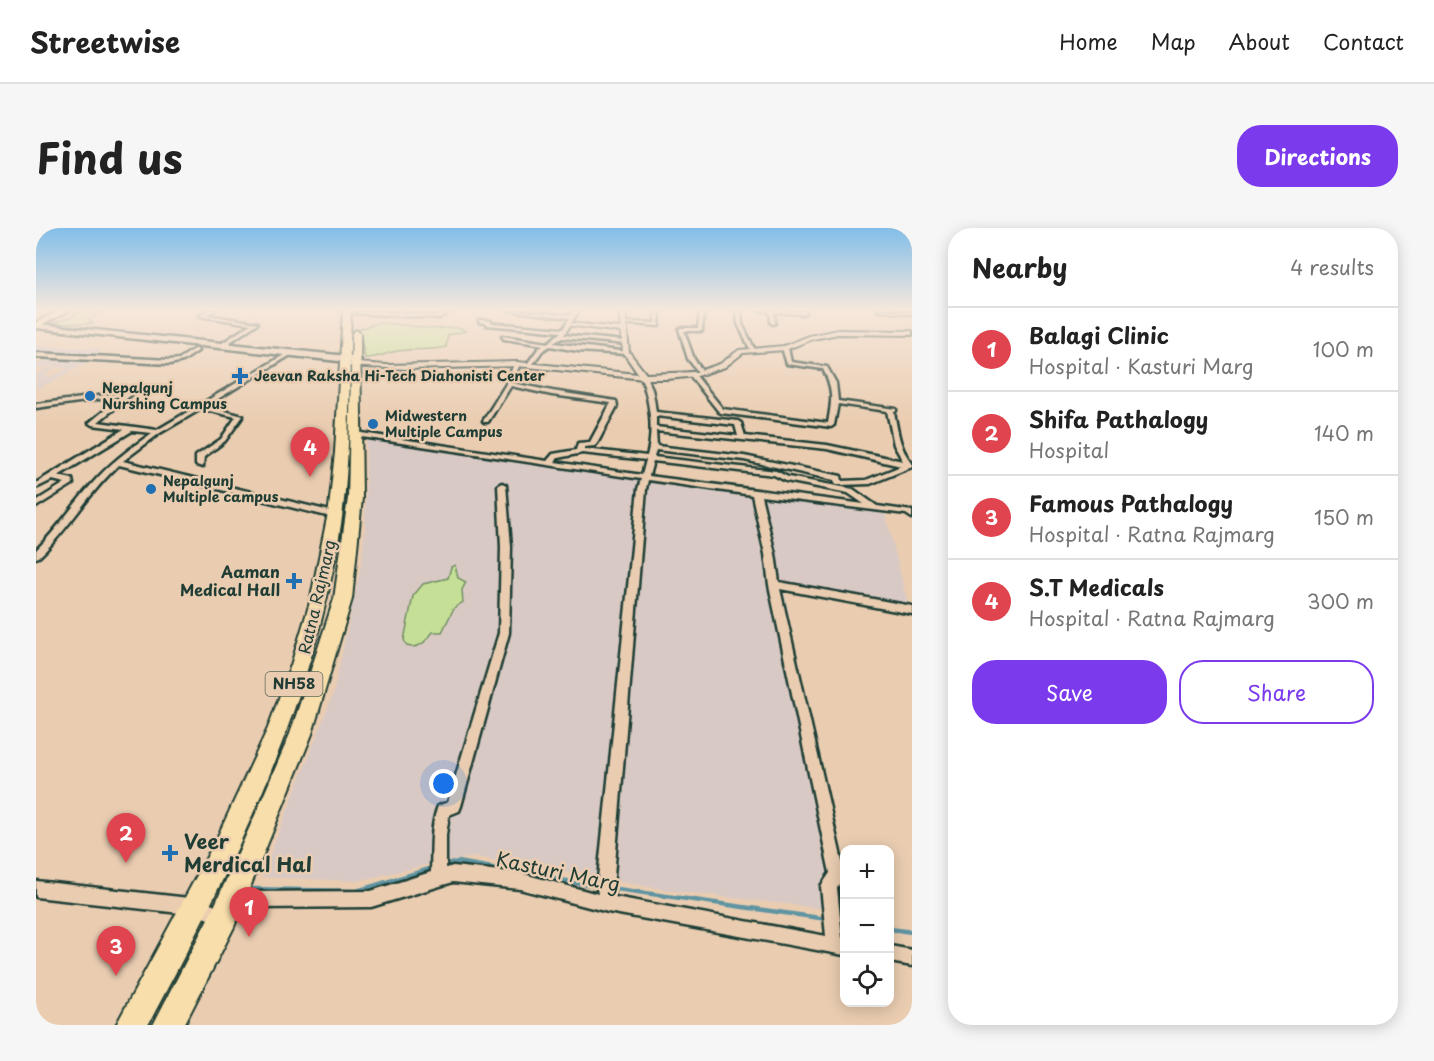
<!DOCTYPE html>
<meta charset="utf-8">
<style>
:root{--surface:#fff;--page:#f6f6f6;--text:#222;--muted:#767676;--line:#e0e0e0;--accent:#7c3aed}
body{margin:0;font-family:"Playpen Sans",sans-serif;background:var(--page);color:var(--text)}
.controls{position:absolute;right:18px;bottom:18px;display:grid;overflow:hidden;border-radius:12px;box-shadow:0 3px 15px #0003}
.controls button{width:54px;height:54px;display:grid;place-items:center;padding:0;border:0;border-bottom:2px solid var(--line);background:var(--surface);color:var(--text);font:30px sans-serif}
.you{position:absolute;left:408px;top:556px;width:21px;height:21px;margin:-15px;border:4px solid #fff;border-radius:50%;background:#1a73e8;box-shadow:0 0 0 9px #1a73e833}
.badge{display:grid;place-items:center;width:39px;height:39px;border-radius:50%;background:var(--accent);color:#fff;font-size:20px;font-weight:700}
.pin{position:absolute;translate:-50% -50px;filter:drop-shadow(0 2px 3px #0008)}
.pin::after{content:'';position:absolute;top:32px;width:21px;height:18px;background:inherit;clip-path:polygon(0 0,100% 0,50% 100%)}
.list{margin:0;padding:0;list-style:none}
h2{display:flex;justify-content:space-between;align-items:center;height:78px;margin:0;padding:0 24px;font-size:26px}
h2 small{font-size:20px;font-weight:400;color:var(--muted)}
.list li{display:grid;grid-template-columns:39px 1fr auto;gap:18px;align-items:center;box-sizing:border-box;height:84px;padding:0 24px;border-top:2px solid var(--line)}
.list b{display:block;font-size:22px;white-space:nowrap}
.list p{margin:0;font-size:20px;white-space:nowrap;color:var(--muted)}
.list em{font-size:20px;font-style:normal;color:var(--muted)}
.actions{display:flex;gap:12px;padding:18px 24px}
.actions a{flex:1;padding:14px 0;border:2px solid var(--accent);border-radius:24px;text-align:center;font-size:21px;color:var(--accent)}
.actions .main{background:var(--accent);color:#fff}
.icon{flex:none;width:33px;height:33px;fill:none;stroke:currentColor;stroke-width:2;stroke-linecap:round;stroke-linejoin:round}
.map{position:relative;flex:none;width:876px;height:797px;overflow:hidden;border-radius:24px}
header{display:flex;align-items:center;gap:36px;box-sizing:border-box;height:84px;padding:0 30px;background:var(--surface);border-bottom:2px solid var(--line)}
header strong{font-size:28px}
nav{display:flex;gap:33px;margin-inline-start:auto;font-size:21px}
.intro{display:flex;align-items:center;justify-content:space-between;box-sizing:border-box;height:144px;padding:0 36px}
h1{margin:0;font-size:42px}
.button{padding:15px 27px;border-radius:24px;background:var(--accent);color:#fff;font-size:21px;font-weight:700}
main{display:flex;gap:36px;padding:0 36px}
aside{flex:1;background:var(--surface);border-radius:24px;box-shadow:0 3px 15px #0003}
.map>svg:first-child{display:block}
.built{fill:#d9c9c4}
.green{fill:#c5e096;stroke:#728e65;stroke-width:1.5}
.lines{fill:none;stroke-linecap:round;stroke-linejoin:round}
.stream{stroke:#5f94a2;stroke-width:4.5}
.minor-casing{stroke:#1f3d34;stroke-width:5}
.tertiary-casing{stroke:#1f3d34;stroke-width:4}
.secondary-casing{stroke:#1f3d34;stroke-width:5}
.primary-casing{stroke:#1f3d34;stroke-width:4}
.trunk-casing{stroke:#1f3d34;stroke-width:4}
.minor{fill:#eacdb1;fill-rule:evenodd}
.tertiary{fill:#eacdb1;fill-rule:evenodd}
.secondary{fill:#eacdb1;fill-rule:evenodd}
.primary{fill:#f8deab;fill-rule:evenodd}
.trunk{fill:#f8deab;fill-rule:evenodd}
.poi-dot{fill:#1f6fb2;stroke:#eacdb1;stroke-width:2}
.labels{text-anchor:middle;stroke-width:5;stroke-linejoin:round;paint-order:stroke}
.far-poi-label{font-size:14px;font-weight:bold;fill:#1f3d34;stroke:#eacdb1;text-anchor:start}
.shield{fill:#eacdb1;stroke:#5c685a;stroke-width:1.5}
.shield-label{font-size:15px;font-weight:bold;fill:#1f3d34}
.poi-label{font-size:16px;font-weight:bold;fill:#1f3d34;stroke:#eacdb1;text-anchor:end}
.street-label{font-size:16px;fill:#1f3d34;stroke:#eacdb1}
.near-poi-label{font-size:20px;font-weight:bold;fill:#1f3d34;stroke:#eacdb1;text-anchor:start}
.near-street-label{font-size:20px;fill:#1f3d34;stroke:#eacdb1}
</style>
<header>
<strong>Streetwise</strong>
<nav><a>Home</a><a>Map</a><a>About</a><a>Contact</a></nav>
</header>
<div class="intro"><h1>Find us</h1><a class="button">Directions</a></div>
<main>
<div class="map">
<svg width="876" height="797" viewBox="0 0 876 797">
<rect width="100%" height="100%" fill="#eacdb1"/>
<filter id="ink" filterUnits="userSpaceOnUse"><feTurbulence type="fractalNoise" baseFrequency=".0167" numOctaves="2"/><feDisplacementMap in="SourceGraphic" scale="12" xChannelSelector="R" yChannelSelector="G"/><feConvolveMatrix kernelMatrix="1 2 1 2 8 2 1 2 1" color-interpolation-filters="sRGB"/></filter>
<g filter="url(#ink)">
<g class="built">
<path d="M0,117l67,4 -17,14 -50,27v-16l11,-6h8l-11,8 6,1 19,-9 -23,-1 -10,2v-4l17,-8 -17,-2z"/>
<path d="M330,209l397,60 122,15 23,92 -124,-15 17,90 43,197 -13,7 4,27 -162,-19 -198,-34 -40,6 -77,18 -97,-4 72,-183 28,-129 4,-37z"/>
</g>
<g class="green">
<path d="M45,82h23l-14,9 -1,3 6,2 -42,-1 18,-6z"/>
<path d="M342,95c19,0 31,3 49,5 14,3 27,-4 39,3l-18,4 -2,12c-16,4 -32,1 -48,4 -12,2 -20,7 -33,7l-6,-29z"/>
<path d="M419,337l3,13 8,4 -4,8 1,12 -9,6 -12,24h-9c-7,9 -14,18 -26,14l-3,-6 9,-44 10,-12 25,-6 3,-11z"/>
</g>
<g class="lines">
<g class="stream">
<path d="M406,638l16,-4 143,25"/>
<path d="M574,660l217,31"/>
<path d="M209,661l112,2 76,-23"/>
<path d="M854,701l22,3"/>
</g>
<defs>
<g id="minor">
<path d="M174,82h6l-10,5 52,8 -35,24h-4v-2l32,-21 -52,-8z"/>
<path d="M411,82h5l-13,8 -86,-5 22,-2 63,5z"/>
<path d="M471,82l64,5 4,-5h4l-15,25 61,6 2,3 -65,-6 -9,5 76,9 -3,2 -48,-3 -28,-5 -8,5 -10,14h-4l-1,-1 11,-15 6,-4 -40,-6 -2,-3 46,7 13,-11 -74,-7 -2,-2 -6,-1v-2l12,1v2l72,6 7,-11z"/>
<path d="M620,82h4l-1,16 -38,-3 2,-1 32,1z"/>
<path d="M664,82h4l-2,21h-18l10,28 9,13 -3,2 -12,-15 -9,-30 2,-1h17z"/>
<path d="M701,82h4l1,14 13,26 -5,-1 -12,-25z"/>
<path d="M723,82l42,1 4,-1v3l-2,1 -29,-2 1,11 -2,1 -2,-1 -1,-11z"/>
<path d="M842,82l34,2v2l-32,-3z"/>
<path d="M749,118l3,2 3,14 36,5 9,16 2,18 58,8v2l-2,1c4,19 5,36 18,51v4l-42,17 -31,1h-3l-2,-5 -90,-20 -88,-10 -2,7 122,14 12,6 65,12 24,17 35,5v7l-6,-4 -145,-18 14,58 4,28 133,24v8l-132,-25 64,281 -1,10 -6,8 5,50 2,1v16l-236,-43 -88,-23 -67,-7 -82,25 -115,1 -32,17 -26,-10 -162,-18v-16l162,18 25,10 32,-17 116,-1 60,-19c1,-22 -1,-46 7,-66l10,-4 51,-169 2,-86 -3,-62 4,-2 4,2 5,62 -2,86 -48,173 -2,5 -10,4 -3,20v33l7,-2 67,7 78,21 -1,-6 41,-399 3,-10 -286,-43 -3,-2 3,-2 192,29 6,-7 23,-4 2,-7 12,-1 21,-39 -59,-8 -41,-9 -23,36h-4l-1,-1 23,-37 8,-20 3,-2 3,2 -8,19 40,8 64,10 1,5 -19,36 -3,4 -11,1v2l63,7c7,-25 3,-55 -6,-79l3,-2c9,9 10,24 12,37l82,9 3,2 4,13 82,9 76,16 -9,-16 -7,-34 -49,-7 -4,21 -3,2 -110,-14 -2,-1 -31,-39 5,-1 30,37 105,14c4,-23 6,-33 -5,-54l-36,-5 -5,-16zM620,188l79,9 3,11 -82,-9zM620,203l171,18 74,17 -35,14 -24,1 -1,-5 -97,-20 -87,-10zM546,225l64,7 -4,15 -87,-13 3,-4zM617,233l121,14 12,6 62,12 16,11 -215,-28zM612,252l104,15 13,59 4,31 61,288 -9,13 5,50 -211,-39 -2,-9 33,-399z"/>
<path d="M160,120l2,3 -15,10 -13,3 -134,-7v-4l134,7 9,-1z"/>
<path d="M253,124l5,1 -88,53 37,10 -18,25 -21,16 -1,10 -7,-2v-9l25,-17 15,-22 -35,-8 -41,24 -37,28 215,52v4l-3,1 -216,-53c-30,27 -50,64 -80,92l-3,1v-8c21,-20 36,-44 55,-65 18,-21 38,-36 61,-52l-20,-2 -74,45 14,3 1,5 -37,23v-6l29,-18 -13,-3 -14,7h-2v-4l88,-54 -32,-4 -3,-2 33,-27 -86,12v-4l93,-12 3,2 -1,1 -33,27 59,8z"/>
<path d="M854,718l22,4v16l-22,-4z"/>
</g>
<path id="tertiary" d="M583,82h6l4,42 17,22 50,-2 24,-8 19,-14 45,-4 25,-10 29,-6 74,1v4l-74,-1 -25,5 -28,11 -42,3 -18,14 -28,9 -30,3h-23l-127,-13 -109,3 -64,-3 -4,-2 4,-2 42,3 131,-3 121,12 -15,-22 -2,-20 -55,-7 3,-2 52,5z"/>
<path id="secondary" d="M0,96l321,33 4,3 -4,3 -321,-35z"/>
<path id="primary" d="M25,82h10l-35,18v-6z"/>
<g id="trunk">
<path d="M307,82h8c-3,75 1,152 -12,227 -29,175 -108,333 -191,488h-32l100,-185 52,-112 23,-63 19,-63 19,-94 6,-56z"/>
<path d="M320,102l4,3 2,165 -10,101 -40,135 -78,193 -50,98h-31l61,-118 42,-94 34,-79 44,-135 14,-101 4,-165z"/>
</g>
</defs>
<use href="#minor" class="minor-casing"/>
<use href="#tertiary" class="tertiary-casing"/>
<use href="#secondary" class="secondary-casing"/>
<use href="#primary" class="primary-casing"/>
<use href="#trunk" class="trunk-casing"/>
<use href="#minor" class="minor"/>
<use href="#tertiary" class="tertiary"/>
<use href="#secondary" class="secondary"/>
<use href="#primary" class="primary"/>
<use href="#trunk" class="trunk"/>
</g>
</g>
<linearGradient id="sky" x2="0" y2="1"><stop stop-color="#82bee9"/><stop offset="0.42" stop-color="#f6e8dc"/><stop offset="1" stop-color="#f6e8dc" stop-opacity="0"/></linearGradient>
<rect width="876" height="194" fill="url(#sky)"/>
<g class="poi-dot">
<path d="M201 139h6v6h6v6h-6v6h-6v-6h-6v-6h6z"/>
<circle cx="54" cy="168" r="6"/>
<circle cx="337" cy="196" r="6"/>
<circle cx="115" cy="261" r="6"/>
<path d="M255 344h6v6h6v6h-6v6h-6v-6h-6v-6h6z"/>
<path d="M131 616h6v6h6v6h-6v6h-6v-6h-6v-6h6z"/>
</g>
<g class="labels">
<g class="far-poi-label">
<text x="218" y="153">Jeevan Raksha Hi-Tech Diahonisti Center</text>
<text x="66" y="165">Nepalgunj<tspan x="66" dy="16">Nurshing Campus</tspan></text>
<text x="349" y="193">Midwestern<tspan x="349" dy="16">Multiple Campus</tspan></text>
<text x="127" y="258">Nepalgunj<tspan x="127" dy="16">Multiple campus</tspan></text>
</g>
<rect class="shield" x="229.5" y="444" width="57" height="24" rx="4.5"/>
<g class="shield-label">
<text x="258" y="461">NH58</text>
</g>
<g class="poi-label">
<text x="244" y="350">Aaman<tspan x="244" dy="18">Medical Hall</tspan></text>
</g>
<g class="street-label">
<text transform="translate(281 369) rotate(-77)" y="6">Ratna Rajmarg</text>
</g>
<g class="near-poi-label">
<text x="148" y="621">Veer<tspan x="148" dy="23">Merdical Hal</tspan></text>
</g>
<g class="near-street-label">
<text transform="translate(522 644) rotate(12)" y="7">Kasturi Marg</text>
</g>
</g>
</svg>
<div class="controls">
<button>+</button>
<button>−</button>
<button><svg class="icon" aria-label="locate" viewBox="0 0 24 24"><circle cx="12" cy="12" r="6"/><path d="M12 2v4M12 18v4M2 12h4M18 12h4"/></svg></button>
</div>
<div class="you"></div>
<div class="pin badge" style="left:213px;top:709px;background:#e0444e">1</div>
<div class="pin badge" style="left:90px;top:635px;background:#e0444e">2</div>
<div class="pin badge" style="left:80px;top:748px;background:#e0444e">3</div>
<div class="pin badge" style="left:274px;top:249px;background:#e0444e">4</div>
</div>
<aside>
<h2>Nearby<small>4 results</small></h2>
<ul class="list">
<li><span class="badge" style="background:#e0444e">1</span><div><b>Balagi Clinic</b><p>Hospital · Kasturi Marg</p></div><em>100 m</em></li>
<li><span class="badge" style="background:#e0444e">2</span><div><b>Shifa Pathalogy</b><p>Hospital</p></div><em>140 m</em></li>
<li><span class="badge" style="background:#e0444e">3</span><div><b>Famous Pathalogy</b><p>Hospital · Ratna Rajmarg</p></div><em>150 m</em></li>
<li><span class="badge" style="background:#e0444e">4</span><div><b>S.T Medicals</b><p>Hospital · Ratna Rajmarg</p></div><em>300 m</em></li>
</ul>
<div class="actions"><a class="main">Save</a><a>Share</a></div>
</aside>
</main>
